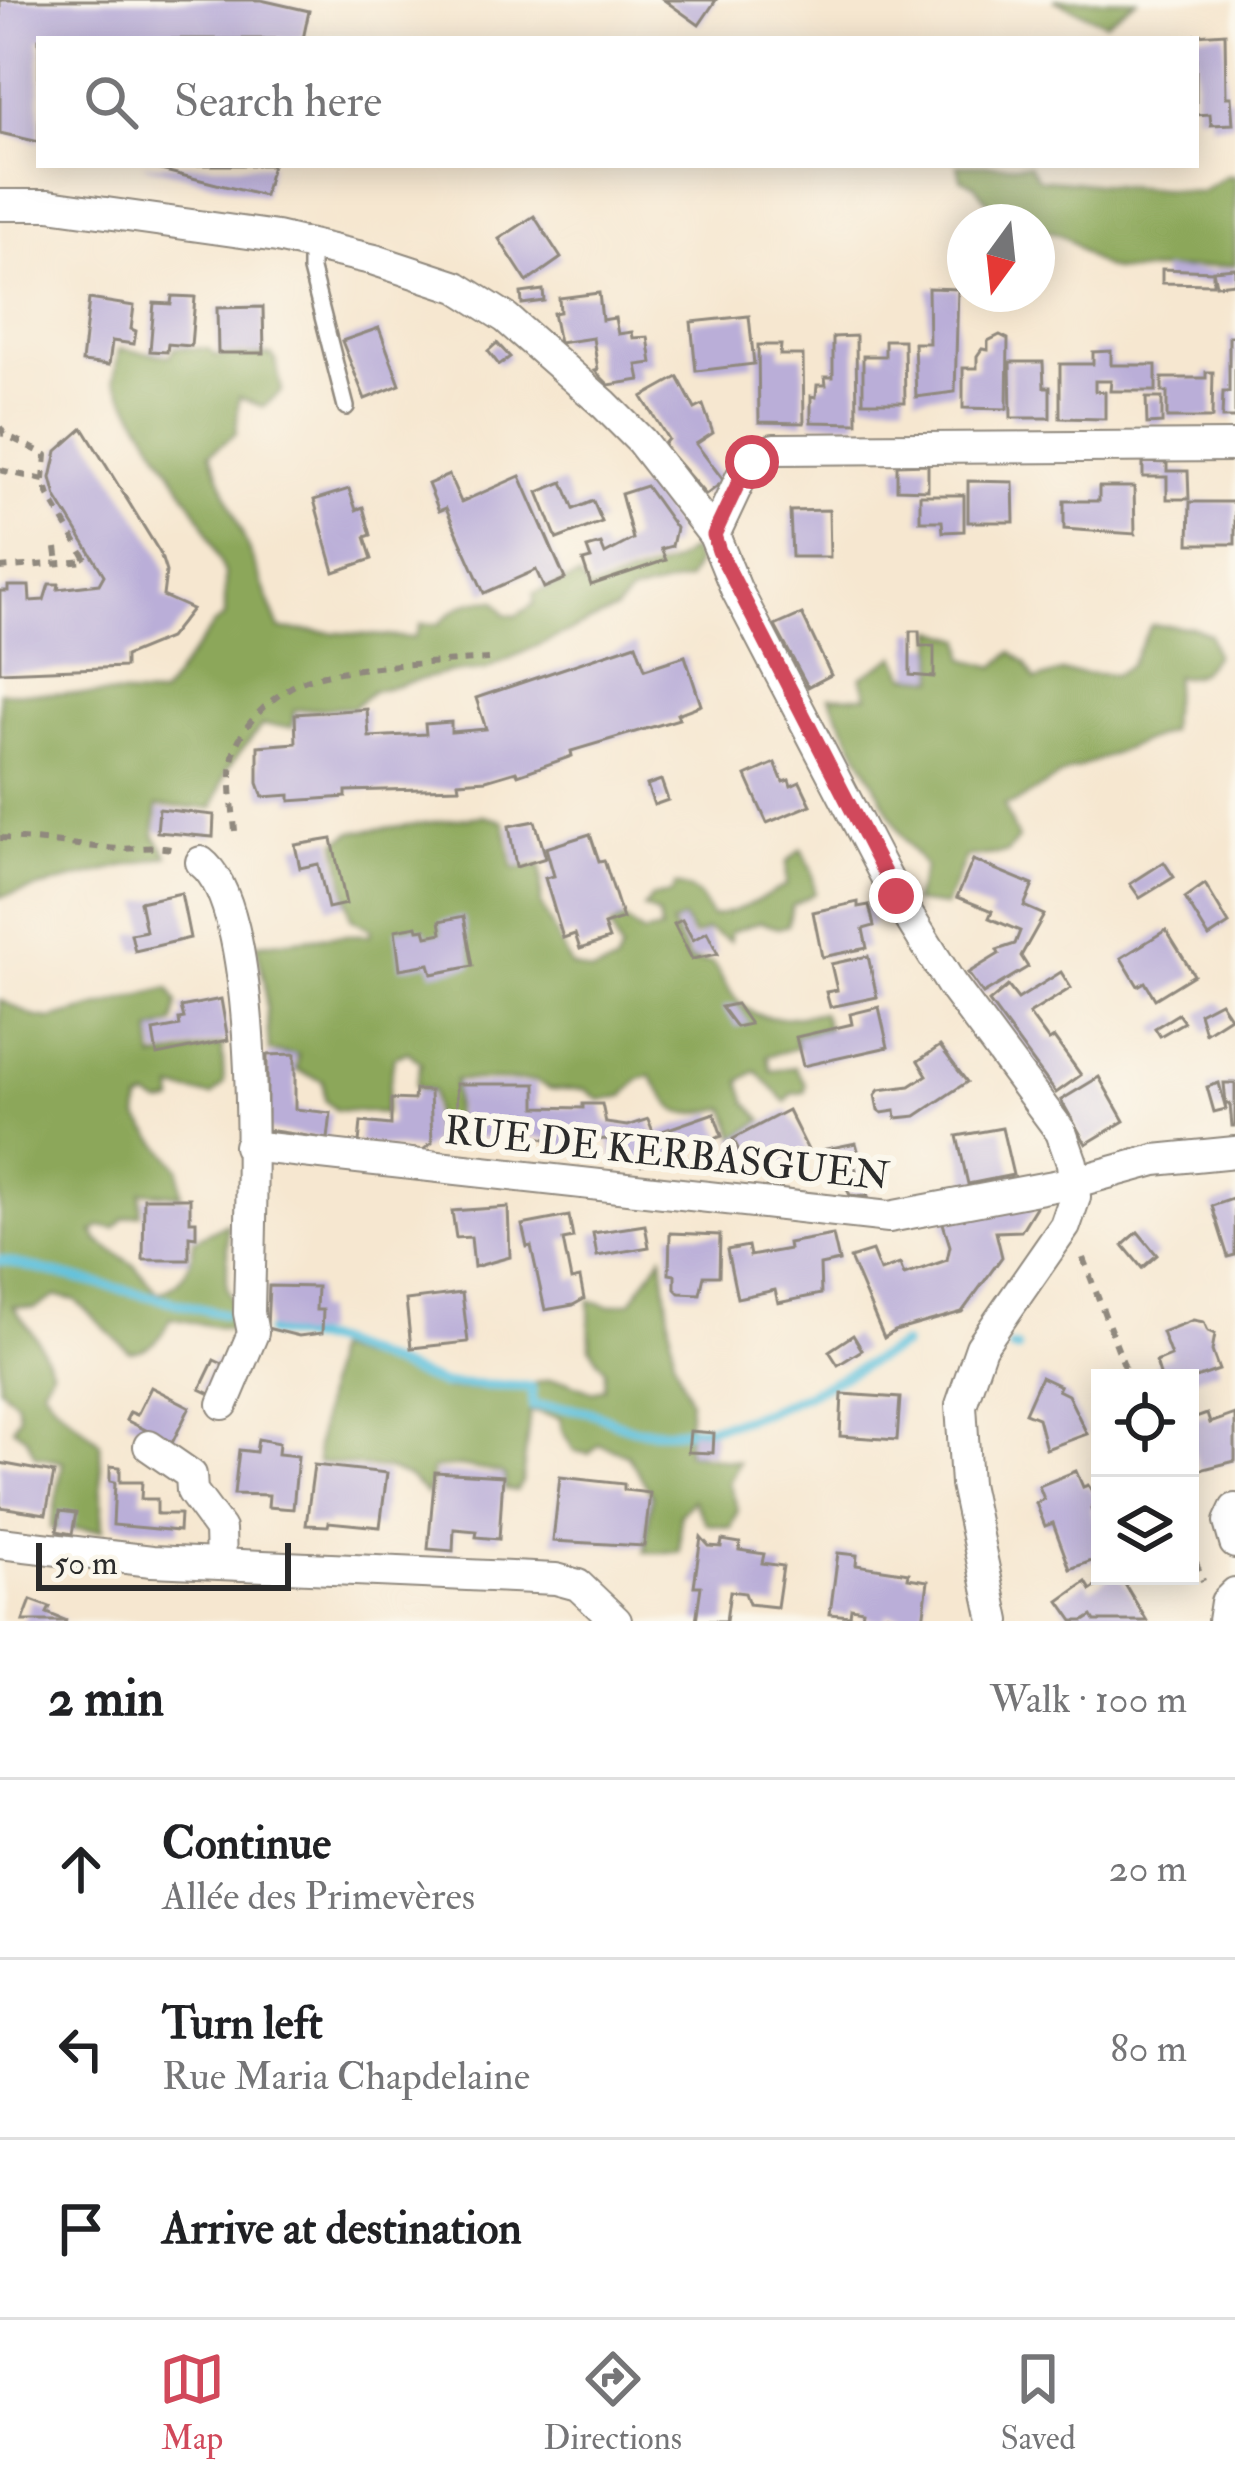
<!DOCTYPE html>
<meta charset="utf-8">
<style>
:root{--surface:#fff;--page:#f2f2f2;--text:#202124;--muted:#757577;--line:#e0e0e0;--accent:#d1495b}
body{margin:0;font-family:"IM FELL Double Pica",serif;background:var(--page);color:var(--text)}
.controls{position:absolute;right:36px;bottom:36px;display:grid;overflow:hidden;border-radius:0px;box-shadow:0 6px 30px #0003}
.controls button{width:108px;height:108px;display:grid;place-items:center;padding:0;border:0;border-bottom:3px solid var(--line);background:var(--surface);color:var(--text);font:60px sans-serif}
.compass{position:absolute;left:947px;top:204px;width:108px;height:108px;border-radius:50%;background:var(--surface);box-shadow:0 6px 30px #0003;rotate:195deg}
.scale{position:absolute;left:36px;bottom:30px;width:255px;box-sizing:border-box;padding-left:12px;border:6px solid #2b2b2b;border-top:0;font-size:33px;line-height:42px;white-space:nowrap;color:#2b2b2b;-webkit-text-stroke:9px #fbf7ec;paint-order:stroke}
.stop{position:absolute;width:36px;height:36px;margin:-27px;border:9px solid #d1495b;border-radius:50%;background:#fff}
.stop.end{background:#d1495b;border-color:#fff;box-shadow:0 3px 12px #0008}
.list{margin:0;padding:0;list-style:none}
h2{display:flex;justify-content:space-between;align-items:center;height:156px;margin:0;padding:0 48px;font-size:51px}
h2 small{font-size:39px;font-weight:400;color:var(--muted)}
.list li{display:grid;grid-template-columns:78px 1fr auto;gap:36px;align-items:center;box-sizing:border-box;height:180px;padding:0 48px;border-top:3px solid var(--line)}
.list b{display:block;font-size:45px;white-space:nowrap}
.list p{margin:0;font-size:39px;white-space:nowrap;color:var(--muted)}
.list em{font-size:39px;font-style:normal;color:var(--muted)}
.icon{flex:none;width:66px;height:66px;fill:none;stroke:currentColor;stroke-width:2;stroke-linecap:round;stroke-linejoin:round}
.map{position:relative;flex:none;width:1235px;height:1621px;overflow:hidden}
.search{position:absolute;background:var(--surface);box-shadow:0 6px 30px #0003;left:36px;right:36px;top:36px;height:132px;display:flex;align-items:center;gap:30px;box-sizing:border-box;padding:0 42px;border-radius:0px;color:var(--muted);font-size:45px}
.sheet{height:696px;background:var(--surface)}
nav{display:flex;justify-content:space-around;align-items:center;box-sizing:border-box;height:168px;border-top:3px solid var(--line);background:var(--surface);font-size:33px;color:var(--muted)}
nav a{display:grid;justify-items:center;gap:6px}
nav .on{color:var(--accent)}
.map>svg:first-child{display:block}
.forest{fill:#8ca75a;stroke:#5c6942;stroke-width:3}
.lines{fill:none;stroke-linecap:round;stroke-linejoin:round}
.stream{stroke:#5dc0db;stroke-width:10}
.building{fill:#baaed8}
.service-casing{stroke:#90897e;stroke-width:20}
.minor-casing{stroke:#90897e;stroke-width:34}
.path{stroke:#90897e;stroke-width:6;stroke-dasharray:9 9;stroke-linecap:butt}
.service{stroke:#fff;stroke-width:15}
.minor{stroke:#fff;stroke-width:30}
.route{stroke:#d1495b;stroke-width:15}
.labels{text-anchor:middle;stroke-width:12;stroke-linejoin:round;paint-order:stroke}
.street-label{font-size:39px;fill:#2b2b2b;stroke:#fbf7ec}
</style>
<div class="map">
<svg width="1235" height="1621" viewBox="0 0 1235 1621">
<rect width="100%" height="100%" fill="#fbf7ec"/>
<filter id="ink" filterUnits="userSpaceOnUse"><feTurbulence type="fractalNoise" baseFrequency=".00833" numOctaves="2"/><feDisplacementMap in="SourceGraphic" scale="24" xChannelSelector="R" yChannelSelector="G"/><feConvolveMatrix kernelMatrix="1 2 1 2 8 2 1 2 1" color-interpolation-filters="sRGB"/></filter>
<filter id="wash" filterUnits="userSpaceOnUse"><feTurbulence type="fractalNoise" baseFrequency=".004" numOctaves="4" result="noise"/><feDisplacementMap in="SourceGraphic" scale="48" xChannelSelector="R" yChannelSelector="G"/><feGaussianBlur stdDeviation="2.7" result="paint"/><feColorMatrix in="noise" values="0 0 0 0 0 0 0 0 0 0 0 0 0 0 0 0 0 1.4 0 .05"/><feComposite in="paint" operator="in"/></filter>
<g filter="url(#wash)">
<rect width="100%" height="100%" fill="#f6e7d0"/>
<g class="forest">
<path d="M1054,0h82l-30,23z"/>
<path d="M958,165h71l9,14 163,13 25,-16h9v89c-23,1 -109,10 -125,4 -35,-12 -29,-35 -73,-40v-7h-34l-28,-37 -14,-6z"/>
<path d="M175,348l34,1 7,7 55,-1 4,4 7,32 -19,16 -24,-10 -3,37 -26,19 70,176 134,9 7,-14h18c17,-18 32,-26 57,-23l9,13 11,2 18,-12v-11l45,-16 11,13 80,-26 22,-15 5,14 -9,17 -58,14 -14,16 -132,60 -37,3 -74,18 -20,16 -59,3 -2,17 -30,-2 -35,44 -14,39 -56,-2 -3,29 14,21 -168,41v-205l161,4 52,-71 12,-9v-42l-22,-52 -89,-142 5,-31 50,7z"/>
<path d="M1151,625l41,2 18,7 5,21c-12,17 -19,25 -40,21l-6,55 -104,42 -50,30 -11,2 14,34 -11,14 -41,4 -21,49 -32,-4 12,-35 -23,-31 -73,-139 38,-1 -6,-19 35,-21 10,20 30,3 -1,-49 28,9 2,20 30,8 17,-15 14,11 9,17 26,-8 54,3 15,-10z"/>
<path d="M483,816l21,5 9,48 28,-3v39l30,61 21,7 23,-9 6,-13 -10,-24 12,-8 20,15 18,-4 -3,-15 -14,-7 8,-11 19,-3 4,-9c22,4 26,12 36,31 29,-3 50,-19 75,-30l1,-24 14,-13 11,22 3,22 -23,13 -4,19 -10,3 -18,-6 -30,10v9l-23,-11 -13,6 -11,-17 -12,5 18,36 24,3c30,57 47,62 109,49l6,16 -33,9 2,11 -30,8 4,15 24,-4 11,17 -1,8 -13,2 -6,8 -30,-31 -16,10 7,22 16,17 -27,17 -10,-29c-52,9 -46,12 -75,-32l-12,3 -15,17 -24,4 -15,-11h-34l-16,-8 -80,-1 -1,67 -19,-4 -2,-52 -18,-5 6,-23 -13,-11 -14,5 -9,56 -49,-3 -11,-10 -2,-19 -26,-11 1,-15 -29,-4 -4,-67 -9,-40c38,-2 76,-11 114,-9l1,-6 -20,-11 -14,-76 15,-10z"/>
<path d="M169,988l8,15 -3,20 -23,8 3,28 68,-14 2,39 -12,12 -39,-7 1,13 -14,2 -12,-6 -8,4 -2,16 41,50 2,27 -40,-3 -1,22 -16,4 -9,10 -15,-1 -7,5 5,9 37,25 23,27c23,-6 35,-29 36,-53l33,-17v64l6,16v27l-63,-12c-9,20 -17,32 -40,34l-55,-52 -19,-4 -21,12 -22,-2 24,33 15,31 -10,17c14,23 38,36 58,56l3,87 -52,-2 12,-66 -28,-6 -8,-18 -14,-10 6,-13 -3,-14 -16,-13v-388l36,17 15,2z"/>
<path d="M662,1256l12,104 16,40 -4,53 53,9 -10,21 9,27 -7,18 -24,-4 -14,-24 -13,14v38h-35l7,-57 -25,-41 -28,-10 -10,10 -15,-3 -12,-21 -2,-12 -30,-7 -8,71 -6,9 -11,-2v-13l-5,-3 -41,-7 -27,3 -4,26 -21,-19 -20,-7 -69,-7 -1,-15 15,-98 74,22 40,18h69l33,-9 18,1 27,11 11,-4 1,-18 -15,-23 -1,-47 20,6 22,-4z"/>
</g>
<g class="lines">
<g class="stream">
<path d="M0,1260l223,54"/>
<path d="M269,1332l63,10 110,42 89,3 2,19c18,1 39,1 56,6 19,5 33,16 53,18 97,10 178,-43 261,-85"/>
<path d="M1012,1348l5,1"/>
</g>
</g>
<g id="blocks">
<g class="building">
<path d="M0,0h261l48,11 -6,28h-264v103l-39,-9z"/>
<path d="M664,0h52l-17,25z"/>
<path d="M1225,33l1,64h5l2,27 -22,1 -1,-11 -14,1v-80z"/>
<path d="M141,165h131l-8,31z"/>
<path d="M534,216l27,42 -34,24 -28,-43z"/>
<path d="M1235,268v15l-19,2 -3,-15z"/>
<path d="M1162,269l51,2v13l-51,-1z"/>
<path d="M928,288l30,1 -3,103 -39,5 -2,-54h15z"/>
<path d="M543,290l1,11 -22,3 -1,-11z"/>
<path d="M599,293l3,27 13,-2 3,16 14,-2 1,6 15,-1 4,26 -15,2 3,15 -31,5 -14,-14 3,-1 -5,-32 -34,5 -6,-30 7,-1 -1,-14z"/>
<path d="M172,296l23,1 -4,49 -23,-2 -1,8 -17,-1 4,-48 17,1z"/>
<path d="M89,299l45,7 -3,23 5,2 -2,13 -22,-3 -3,24 -27,-3z"/>
<path d="M263,307l1,46h-46l-1,-45z"/>
<path d="M749,316l5,48 -58,7 -5,-49z"/>
<path d="M379,328l21,57 -35,14 -23,-58z"/>
<path d="M1000,335l8,4 -1,70 -44,-1v-40h14v-12l5,-7 6,1v-9z"/>
<path d="M856,336l1,87 -46,-1v-26l5,1 1,-12h9l-1,-8h8v-40z"/>
<path d="M1229,336h6v82h-13l1,-26h6z"/>
<path d="M885,340h19l1,62h-42v-46h22z"/>
<path d="M497,343l13,14 -11,8 -11,-14z"/>
<path d="M758,345h23l-1,10h23l1,68 -45,-1z"/>
<path d="M1111,351v14h45v26h-46l1,-10h-16v10l10,1v27l-45,-1v-54h33v-12z"/>
<path d="M1010,362h33l1,25h6v31h-39z"/>
<path d="M1206,372h7l-1,46h-45v-26h-5v-14h44z"/>
<path d="M678,377l17,32 8,-4 10,28 -17,11 28,37 -18,14 -43,-50 5,-6 -26,-42z"/>
<path d="M1146,398h16v25l-15,1z"/>
<path d="M83,428l77,125 6,19 -3,24 29,13 -23,29 -44,18v11l-125,5v-81h8v-5h21l1,15 14,-1 5,-16h10l-1,5 41,-5 5,-9 -48,-78 -5,-19 6,-27z"/>
<path d="M1143,462l24,1v8h21l1,28h-22v-22h-24z"/>
<path d="M928,464v26l-31,-1v-24z"/>
<path d="M449,475l12,27 59,-26 45,103 -21,9 -8,-18 -52,23 -38,-85 -7,3 -11,-27z"/>
<path d="M968,481l45,1 1,40h-46z"/>
<path d="M563,482l11,27 19,-8 9,21 -45,17 -19,-47z"/>
<path d="M646,486l30,42 -4,18 -11,3 5,11 -75,25 -8,-24 8,-2 -4,-11 14,-4 4,10 28,-15 -12,-45z"/>
<path d="M1099,487h35l1,47 -71,-5v-28h35z"/>
<path d="M349,489l7,21 7,-3 8,28 -6,2 7,22 -38,13 -20,-72z"/>
<path d="M920,495h44v36l-21,1 -1,-11h-22z"/>
<path d="M1190,502h45v42h-46z"/>
<path d="M829,510l1,47h-38l-2,-46z"/>
<path d="M802,614l29,61 -23,12 -33,-61z"/>
<path d="M910,631h9l1,15h14v31l-24,-2z"/>
<path d="M636,644l9,25 40,-13 16,49 -24,9 2,5 -108,32 1,5 -54,19 -2,-4 -30,9 -28,2 1,6 -113,3v6l-56,4v-6l-27,2 -5,-14v-37l38,-3 -1,-29 72,-5 2,28 57,-3 -1,-10 26,-2v10l35,-3 -10,-31z"/>
<path d="M775,763l8,19 6,-2 2,6 9,-4 11,23 -44,18 -21,-47z"/>
<path d="M661,780l7,20 -14,5 -7,-20z"/>
<path d="M159,809l55,6 -1,22 -56,-5z"/>
<path d="M535,821l11,37 -30,9 -7,-41z"/>
<path d="M590,834l9,27 5,-1 19,59 -19,6 5,14 -29,10 -5,-15 -12,4 -18,-60 9,-2 -8,-28z"/>
<path d="M332,839l14,65 -18,4 -10,-44 -18,4 -5,-23z"/>
<path d="M973,860l60,25 -9,21 20,9 -23,41 7,11 -45,27 -15,-21 31,-19 -2,-4 18,-6 5,-13 -31,-13 3,-7 -35,-14z"/>
<path d="M1164,862l10,15 -34,21 -10,-14z"/>
<path d="M1205,884l24,40 -20,13 -24,-39z"/>
<path d="M181,893l9,45 -55,13 -4,-17 15,-3 -6,-29z"/>
<path d="M858,902v5l11,-2 5,21 -11,3 4,19 -45,9 -9,-45z"/>
<path d="M464,916l9,50 -41,8 -3,-10 -29,5 -5,-39 22,-4 1,4 7,-1 2,7 15,-3 -2,-12z"/>
<path d="M682,920l11,20 14,-8 11,22 -26,5 -18,-35z"/>
<path d="M1166,930l28,45 -39,24 -10,-17 -7,4 -17,-28z"/>
<path d="M868,956l9,41 -47,10 -4,-15 11,-2 -6,-26z"/>
<path d="M1061,972l10,16 -42,26 20,27 5,-3 27,37 -25,18 -67,-91 19,-16 10,13z"/>
<path d="M221,999l7,41 -71,15 -4,-24 27,-5 -1,-7 5,-1 -3,-11z"/>
<path d="M1220,1002l10,15 -25,16 -6,-20z"/>
<path d="M736,1004l14,20 -14,3 -15,-20z"/>
<path d="M879,1007l9,40 -85,19 -7,-29 56,-13 -2,-10z"/>
<path d="M1178,1014l6,8 -24,14 -5,-8z"/>
<path d="M940,1046l27,36 -51,34 -20,2 -1,-7 -13,2 -4,-3 -3,-15 4,-5 31,-4 17,-11 -9,-14z"/>
<path d="M295,1054v55l36,4 -3,26 -61,-9v-75z"/>
<path d="M1099,1077l25,44 -38,23 -25,-44z"/>
<path d="M1219,1083l7,26 -12,3 -7,-25z"/>
<path d="M1224,1083h11v43h-3l-2,-22h-4z"/>
<path d="M456,1084h80v23l47,1v-4h19l4,19 21,3 21,-7 6,15 60,-21 8,23 -26,9 -3,12 -9,3 -3,-9 -40,14 -28,-6 -4,-20 -25,1 -1,10 -32,-1v-9l-15,-3 -78,1z"/>
<path d="M415,1090l15,1 2,52 -9,7 -64,-7 2,-21 30,3v-26l23,1z"/>
<path d="M788,1110l21,42 -40,20 -3,-7 -15,8 -18,-34z"/>
<path d="M1002,1128l11,47 -45,9 -11,-48z"/>
<path d="M856,1143l3,11 -9,2 18,41 -18,-2 -24,-46z"/>
<path d="M144,1198h46v23h6v16l-7,-1v24h-46z"/>
<path d="M1235,1198v57l-7,2 -16,-51z"/>
<path d="M1032,1201l5,4 -16,26 -25,1 6,25 -40,55 -67,19 -11,7 -34,-80 22,-7 8,20 20,-7 4,11 43,-15 3,-14 -8,-26z"/>
<path d="M508,1207l2,50 -36,10 -3,-30 -15,1 -4,-27z"/>
<path d="M569,1216l4,22 -10,2 8,40 9,-2 4,21 -11,6 -28,5 -14,-64 -4,1 -5,-22z"/>
<path d="M645,1225l4,22 -52,9 -4,-23z"/>
<path d="M1138,1232l19,23 -15,13 -19,-23z"/>
<path d="M670,1233l50,2 -1,41h-15l-4,18 -21,-1 -4,-4v-14l-6,-1z"/>
<path d="M833,1235l6,26 -19,4 1,29 -43,9 -3,-13 -38,8 -10,-48 21,-4 2,10 39,-7 -1,-6z"/>
<path d="M269,1286l48,1 -1,23h7l-1,23 -23,3 -32,-8z"/>
<path d="M462,1293l6,49 -57,6 -5,-48z"/>
<path d="M1193,1320l11,2 4,9 7,3 -3,17 7,19 -29,10 -29,-2 -5,-16 15,-6 -9,-24z"/>
<path d="M853,1335l9,15 -24,15 -9,-14z"/>
<path d="M214,1360l15,7 -14,29 -15,-7z"/>
<path d="M1041,1377l19,9 -2,4 10,5 19,39 -41,15 -8,-31 -13,-5z"/>
<path d="M151,1387l39,20 -18,36 -46,-23 4,-8 7,3z"/>
<path d="M842,1394l58,4 -3,42 -57,-4z"/>
<path d="M1207,1414l3,9 25,-9v47l-35,9 -10,-28v-22z"/>
<path d="M690,1431l24,2 -1,20 -25,-1z"/>
<path d="M258,1439l21,4 -1,11 20,2 -5,53 -25,-2 1,-12 -35,-1 5,-44 17,2z"/>
<path d="M0,1463l54,10 -8,41 -46,-7z"/>
<path d="M314,1465l73,8 -7,54 -51,-5 -1,4 -22,-1z"/>
<path d="M110,1466l10,1v15h22l-1,17h16v15h23l-1,17 -66,-6 2,-43 -5,-1z"/>
<path d="M1076,1471l7,16 5,-2 10,15 -7,9 9,23v26l-30,11 -17,-46 -8,3 -9,-23 8,-4 -5,-13z"/>
<path d="M435,1472l68,4 -4,63 -23,-2 1,-6 -23,-2 -1,22 -25,-2z"/>
<path d="M560,1477l64,7v6l26,3 -6,53 -91,-5z"/>
<path d="M60,1511l16,2 -4,21 -15,-3z"/>
<path d="M701,1537l8,9 12,1 1,-7 18,3 -1,7 25,4 -2,9 21,3 -6,41 -28,-3 -4,-11 -15,-2 -4,30h-30l5,-35h-7z"/>
<path d="M838,1553l19,2 -1,10 53,8 -1,5 20,3 -5,40 -36,-7 -2,7 -23,-4 1,-7 -12,-2 -1,8 -20,-2z"/>
<path d="M1111,1576h9l27,45h-52l-3,-5 -8,5h-11l-14,-20 27,-19 5,8z"/>
<path d="M31,1600l19,7 -3,6 20,8h-44z"/>
</g>
</g>
</g>
<g filter="url(#ink)">
<use href="#blocks" fill-opacity="0" stroke="#90897e" stroke-width="3"/>
<g class="lines">
<defs>
<path id="service" d="M311,244v26l35,137"/>
<g id="minor">
<path d="M0,205h49l228,32 98,23 82,27 49,31 98,86 37,37 73,94 22,54 160,307 55,88 110,148 11,31 3,34 -10,29 -84,121 -20,58 5,79 29,137"/>
<path d="M714,535l30,-64 30,-22 461,-3"/>
<path d="M201,862c66,50 49,365 48,451l4,20 -30,71"/>
<path d="M249,1146l640,71 186,-35 80,-22 80,-8"/>
<path d="M149,1446l42,29 1,16 28,38 1,35"/>
<path d="M1235,1509l-6,13 6,21"/>
<path d="M0,1543l152,18 404,18 22,6 38,36"/>
<path d="M1223,1621l3,-19 9,-9"/>
</g>
</defs>
<use href="#service" class="service-casing"/>
<use href="#minor" class="minor-casing"/>
<g class="path">
<path d="M0,427l4,7 42,21 -2,25"/>
<path d="M0,470l44,10 5,16 38,65 -87,7"/>
<path d="M56,548l2,15"/>
<path d="M235,831c-2,-24 -7,-51 -2,-75 6,-30 41,-62 68,-74 42,-17 138,-19 187,-23"/>
<path d="M0,838c37,1 71,7 107,10 23,3 46,-4 68,2"/>
<path d="M1083,1258l46,120"/>
<path d="M1190,1545l13,36"/>
</g>
<use href="#service" class="service"/>
<use href="#minor" class="minor"/>
</g>
</g>
<g class="lines" filter="url(#ink)">
<path class="route" d="M752,462l-8,9 -30,64 5,16 177,345"/>
</g>
<g class="labels">
<g class="street-label">
<text transform="translate(667 1152) rotate(6)" y="14">RUE DE KERBASGUEN</text>
</g>
</g>
</svg>
<div class="controls">
<button><svg class="icon" aria-label="locate" viewBox="0 0 24 24"><circle cx="12" cy="12" r="6"/><path d="M12 2v4M12 18v4M2 12h4M18 12h4"/></svg></button>
<button><svg class="icon" aria-label="layers" viewBox="0 0 24 24"><path d="M12 4l9 5-9 5-9-5zM3 14l9 5 9-5"/></svg></button>
</div>
<svg class="compass" viewBox="-18 -18 36 36"><path d="M0-13l5 13h-10z" fill="#e53935"/><path d="M0 13l5-13h-10z" fill="#757577"/></svg>
<div class="scale">50 m</div>
<div class="stop" style="left:752px;top:462px"></div>
<div class="stop end" style="left:896px;top:896px"></div>
<div class="search"><svg class="icon" aria-label="search" viewBox="0 0 24 24"><circle cx="10" cy="10" r="6"/><path d="M15 15l6 6"/></svg>Search here</div>
</div>
<section class="sheet">
<h2>2 min<small>Walk · 100 m</small></h2>
<ul class="list">
<li><svg class="icon" aria-label="ahead" viewBox="0 0 24 24"><path d="M12 20V5M6 11l6-6 6 6"/></svg><div><b>Continue</b><p>Allée des Primevères</p></div><em>20 m</em></li>
<li><svg class="icon" aria-label="left" viewBox="0 0 24 24"><path d="M17 20v-9H6M10 6l-5 5 5 5"/></svg><div><b>Turn left</b><p>Rue Maria Chapdelaine</p></div><em>80 m</em></li>
<li><svg class="icon" aria-label="arrive" viewBox="0 0 24 24"><path d="M6 21V4h12l-3 4 3 4H6"/></svg><div><b>Arrive at destination</b></div></li>
</ul>
</section>
<nav>
<a class="on"><svg class="icon" aria-label="map" viewBox="0 0 24 24"><path d="M3 6l6-2 6 2 6-2v14l-6 2-6-2-6 2zM9 4v14M15 6v14"/></svg>Map</a>
<a><svg class="icon" aria-label="directions" viewBox="0 0 24 24"><path d="M12 3l9 9-9 9-9-9zM9 14v-3h6M13 9l2 2-2 2"/></svg>Directions</a>
<a><svg class="icon" aria-label="saved" viewBox="0 0 24 24"><path d="M7 4h10v16l-5-4-5 4z"/></svg>Saved</a>
</nav>
